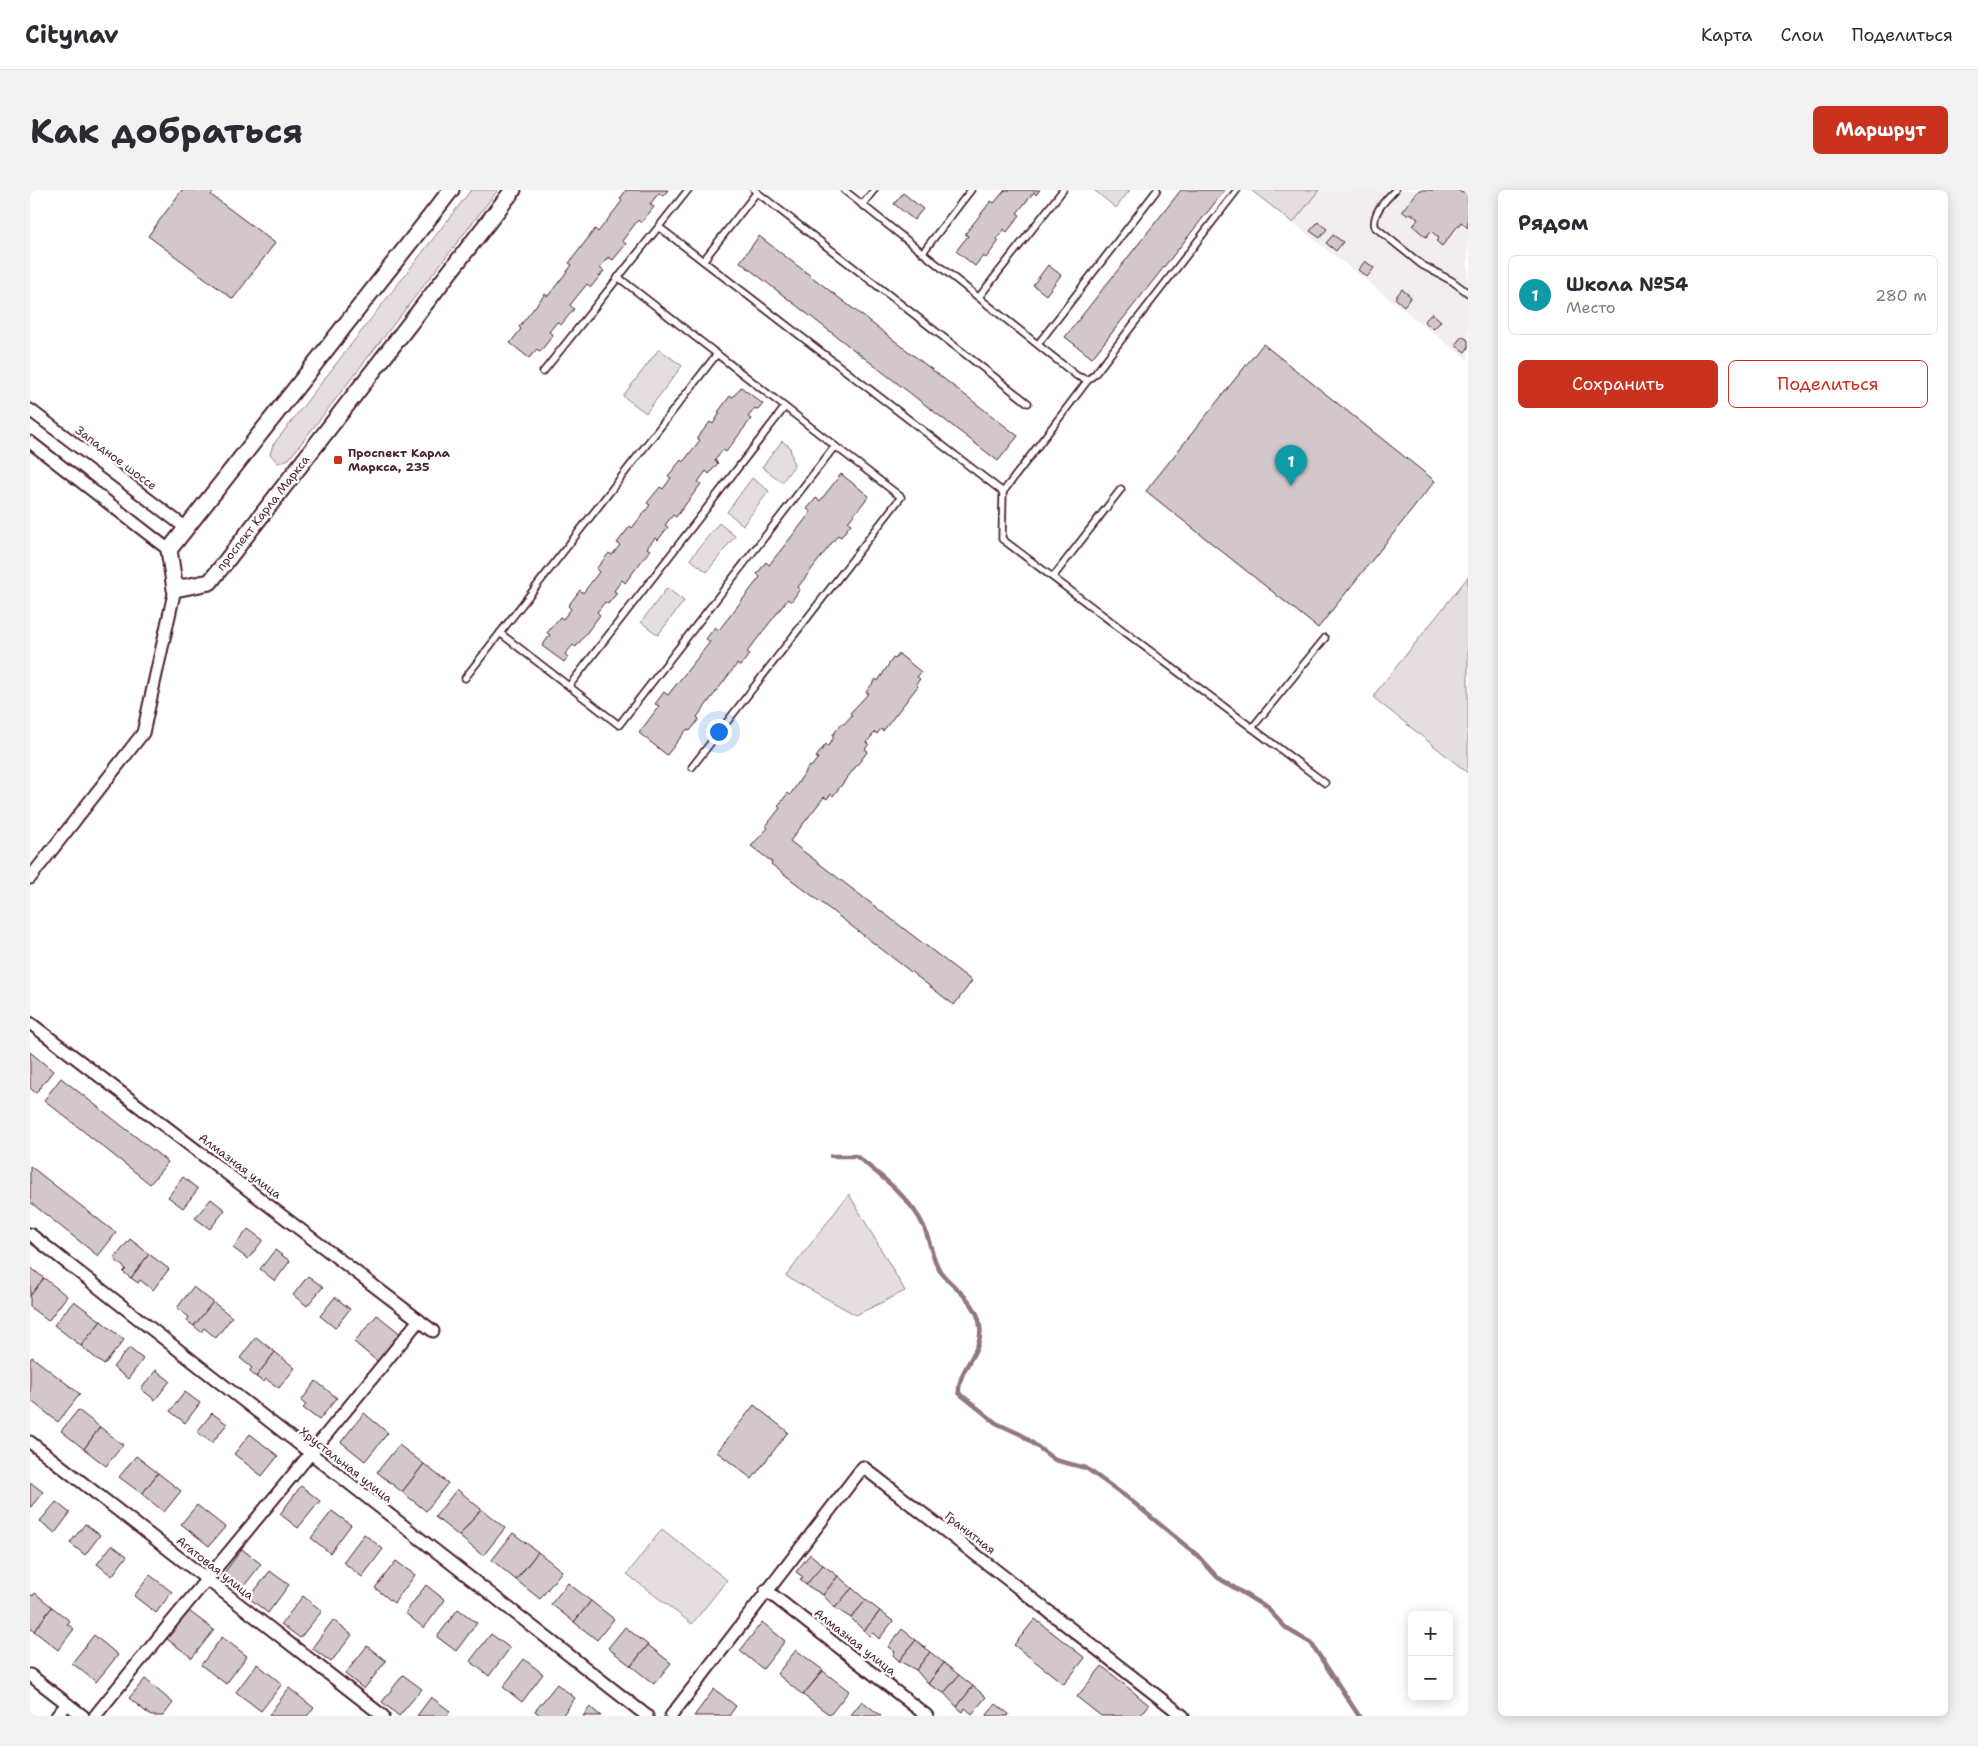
<!DOCTYPE html>
<html lang="ru">
<meta charset="utf-8">
<style>
:root{--surface:#fff;--page:#f2f2f3;--text:#2b2b33;--muted:#7c7c81;--line:#e1e1e2;--accent:#c8321e}
body{margin:0;font-family:"Shantell Sans",sans-serif;background:var(--page);color:var(--text)}
.controls{position:absolute;right:15px;bottom:15px;display:grid;overflow:hidden;border-radius:8px;box-shadow:0 2px 12px #0003}
.controls button{width:45px;height:45px;display:grid;place-items:center;padding:0;border:0;border-bottom:1px solid var(--line);background:var(--surface);color:var(--text);font:25px sans-serif}
.you{position:absolute;left:688px;top:541px;width:18px;height:18px;margin:-12px;border:4px solid #fff;border-radius:50%;background:#1a73e8;box-shadow:0 0 0 8px #1a73e833}
.badge{display:grid;place-items:center;width:32px;height:32px;border-radius:50%;background:var(--accent);color:#fff;font-size:16px;font-weight:700}
.pin{position:absolute;translate:-50% -41px;filter:drop-shadow(0 1px 2px #0008)}
.pin::after{content:'';position:absolute;top:26px;width:18px;height:15px;background:inherit;clip-path:polygon(0 0,100% 0,50% 100%)}
.list{margin:0;padding:0;list-style:none}
h2{display:flex;justify-content:space-between;align-items:center;height:65px;margin:0;padding:0 20px;font-size:21px}
h2 small{font-size:16px;font-weight:400;color:var(--muted)}
.list li{display:grid;grid-template-columns:32px 1fr auto;gap:15px;align-items:center;box-sizing:border-box;height:80px;margin:0 10px 10px;padding:0 10px;border:1px solid var(--line);border-radius:8px}
.list b{display:block;font-size:19px;white-space:nowrap}
.list p{margin:0;font-size:16px;white-space:nowrap;color:var(--muted)}
.list em{font-size:16px;font-style:normal;color:var(--muted)}
.actions{display:flex;gap:10px;padding:15px 20px}
.actions a{flex:1;padding:11px 0;border:1px solid var(--accent);border-radius:8px;text-align:center;font-size:18px;color:var(--accent)}
.actions .main{background:var(--accent);color:#fff}
.map{position:relative;flex:none;width:1438px;height:1526px;overflow:hidden;border-radius:8px}
header{display:flex;align-items:center;gap:30px;box-sizing:border-box;height:70px;padding:0 25px;background:var(--surface);border-bottom:1px solid var(--line)}
header strong{font-size:24px}
nav{display:flex;gap:28px;margin-inline-start:auto;font-size:18px}
.intro{display:flex;align-items:center;justify-content:space-between;box-sizing:border-box;height:120px;padding:0 30px}
h1{margin:0;font-size:35px}
.button{padding:12px 22px;border-radius:8px;background:var(--accent);color:#fff;font-size:18px;font-weight:700}
main{display:flex;gap:30px;padding:0 30px}
aside{flex:1;background:var(--surface);border-radius:8px;box-shadow:0 2px 12px #0003}
.map>svg:first-child{display:block}
.built{fill:#f2eeef}
.green{fill:#e5dee0;stroke:#987e86}
.lines{fill:none;stroke-linecap:round;stroke-linejoin:round}
.stream{stroke:#91787e;stroke-width:4.5}
.building{fill:#d2c7cb;stroke:#4a1f2b}
.service-casing{stroke:#4a1f2b;stroke-width:9}
.minor-casing{stroke:#4a1f2b;stroke-width:15}
.tertiary-casing{stroke:#4a1f2b;stroke-width:19}
.service{stroke:#fff;stroke-width:5.5}
.minor{stroke:#fff;stroke-width:11}
.tertiary{stroke:#fff;stroke-width:15}
.poi-dot{fill:#c8321e;stroke:#fff;stroke-width:2}
.labels{text-anchor:middle;stroke-width:4.5;stroke-linejoin:round;paint-order:stroke}
.poi-label{font-size:12px;font-weight:bold;fill:#4a1f2b;stroke:#fff;text-anchor:start}
.street-label{font-size:12px;fill:#4a1f2b;stroke:#fff}
</style>
<header>
<strong>Citynav</strong>
<nav><a>Карта</a><a>Слои</a><a>Поделиться</a></nav>
</header>
<div class="intro"><h1>Как добраться</h1><a class="button">Маршрут</a></div>
<main>
<div class="map">
<svg width="1438" height="1526" viewBox="0 0 1438 1526">
<rect width="100%" height="100%" fill="#fff"/>
<filter id="ink" filterUnits="userSpaceOnUse"><feTurbulence type="fractalNoise" baseFrequency=".02" numOctaves="2"/><feDisplacementMap in="SourceGraphic" scale="10" xChannelSelector="R" yChannelSelector="G"/><feConvolveMatrix kernelMatrix="1 2 1 2 8 2 1 2 1" color-interpolation-filters="sRGB"/></filter>
<g filter="url(#ink)">
<path class="built" d="M1289,0h149v170l-175,-137z"/>
<g class="green">
<path d="M441,0h27l-209,269 -11,4 -8,-9 3,-9z"/>
<path d="M1064,0h36l-14,18z"/>
<path d="M1221,0h68l-26,33z"/>
<path d="M629,159l23,17 -36,47 -23,-17z"/>
<path d="M752,251l8,6 4,19 -12,16 -20,-15z"/>
<path d="M722,288l17,13 -26,34 -16,-13z"/>
<path d="M689,333l16,13 -28,36 -17,-13z"/>
<path d="M1438,387v196l-94,-75 3,-7z"/>
<path d="M637,398l17,13 -26,34 -17,-13z"/>
<path d="M819,1004l56,97 -49,24 -70,-39z"/>
<path d="M632,1339l65,51 -35,44 -65,-50z"/>
</g>
<g class="lines">
<path class="stream" d="M801,966h25c24,19 56,43 68,71 6,14 8,31 16,44 14,19 37,29 40,55 4,26 -23,42 -21,67l37,30 26,12 33,25 31,8 42,30 69,57 20,22 50,31 20,21 24,14 48,73"/>
</g>
<g class="building">
<path d="M152,0h33l-4,5 64,48 -42,56 -85,-63z"/>
<path d="M596,0h42l-5,6 -4,-3 -9,11 4,3 -13,16 -3,-3 -16,21 4,3 -13,16 -5,-3 -8,11 4,3 -13,16 -4,-3 -17,21 4,4 -13,16 -4,-3 -8,10 4,3 -13,17 -3,-3 -8,9 -19,-15 11,-14 -2,-2 26,-33 3,2 24,-31 -3,-2 26,-34 3,3 24,-31 -2,-2z"/>
<path d="M975,0h35l-4,5 -2,-3 -17,21 3,2 -13,17 -3,-3 -7,10 2,2 -13,17 -3,-2 -8,10 -19,-15 12,-15 -3,-2 26,-33 3,2z"/>
<path d="M1151,0h44l-133,168 -27,-21z"/>
<path d="M1389,0h39l4,3 4,-3 2,2v36l-7,-6 -19,24 -6,-5 3,-3 -8,-7 -5,6 -13,-11 5,-7 -8,-6 -2,3 -6,-5z"/>
<path d="M873,3l20,16 -9,11 -20,-16z"/>
<path d="M1288,32l9,7 -7,9 -10,-7z"/>
<path d="M1303,45l10,7 -7,9 -10,-8z"/>
<path d="M729,46l259,200 -20,25 -258,-199z"/>
<path d="M1335,71l9,7 -7,9 -9,-7z"/>
<path d="M1018,75l13,10 -15,20 -13,-10z"/>
<path d="M1372,99l9,8 -7,9 -9,-8z"/>
<path d="M1402,123l9,8 -7,8 -10,-7z"/>
<path d="M1432,146l6,4v8l-3,4 -10,-7z"/>
<path d="M1233,154l172,137 -117,147 -172,-137z"/>
<path d="M711,197l22,17 -5,6 -3,-2 -7,9 3,2 -25,33 -3,-2 -8,10 3,3 -9,11 -3,-3 -8,11 3,2 -25,33 -3,-2 -8,10 3,2 -10,13 -3,-2 -8,10 3,2 -25,33 -3,-3 -8,11 3,2 -9,11 -3,-2 -8,10 3,3 -24,32 -3,-2 -8,9 3,3 -4,5 -22,-16 8,-11 -3,-2 13,-16 3,2 8,-10 -3,-3 12,-16 3,3 16,-21 -3,-3 13,-16 3,2 8,-10 -3,-2 13,-17 2,2 18,-23 -3,-2 13,-16 3,2 8,-11 -3,-2 13,-16 2,2 17,-22 -3,-2 13,-16 3,2 7,-11 -2,-1 12,-16 3,1z"/>
<path d="M811,284l28,22 -21,26 3,2 -10,13 -3,-2 -40,52 2,2 -9,13 -3,-3 -41,53 3,2 -10,12 -3,-2 -40,53 2,2 -9,12 -3,-2 -20,26 -28,-22 20,-27 -4,-2 9,-12 4,3 42,-53 -4,-3 9,-12 4,3 41,-53 -3,-3 9,-12 3,3 42,-53 -4,-3 9,-11 4,3z"/>
<path d="M869,464l22,18 -4,5 3,2 -4,5 2,2 -35,45 -2,-2 -4,5 -2,-2 -8,10 2,2 -4,5 3,2 -35,45 -2,-2 -4,5 -3,-2 -34,44 182,140 -18,24 -183,-141 1,-2 -21,-16 17,-18 -2,-2 14,-18 -2,-2 10,-13 2,2 19,-29 2,1 7,-9 -2,-1 10,-13 2,2 6,-9 -2,-1 10,-13 2,1 8,-9 -2,-2 19,-20 -3,-1 10,-13 2,2 15,-23 2,1z"/>
<path d="M0,862l23,19 -17,22 -6,-5z"/>
<path d="M31,888l107,84 -18,22 -106,-84z"/>
<path d="M0,976l86,67 -18,23 -68,-54z"/>
<path d="M153,987l15,12 -15,19 -15,-11z"/>
<path d="M181,1009l14,11 -15,19 -15,-11z"/>
<path d="M218,1039l15,11 -15,19 -15,-11z"/>
<path d="M100,1049l19,15 -18,24 -8,-6 3,-3 -12,-10z"/>
<path d="M245,1060l15,11 -15,20 -15,-12z"/>
<path d="M119,1064l20,15 -16,21 -13,-10 -2,3 -7,-5z"/>
<path d="M0,1077l14,11 -14,18z"/>
<path d="M278,1086l15,11 -16,19 -14,-11z"/>
<path d="M14,1088l23,18 -19,25 -18,-14v-11z"/>
<path d="M163,1097l20,15 -19,24 -7,-5 2,-4 -12,-9z"/>
<path d="M305,1107l15,12 -15,19 -15,-12z"/>
<path d="M44,1111l27,20 -20,25 -27,-21z"/>
<path d="M183,1112l19,15 -16,21 -12,-10 -3,4 -7,-6z"/>
<path d="M347,1125l24,19 -23,28 -24,-20z"/>
<path d="M71,1131l23,19 -20,25 -23,-19z"/>
<path d="M226,1147l19,15 -19,25 -7,-6 3,-3 -12,-10z"/>
<path d="M99,1158l14,11 -15,20 -15,-12z"/>
<path d="M245,1162l20,16 -16,20 -13,-9 -2,3 -8,-5z"/>
<path d="M2,1167l48,37 -22,28 -28,-22v-40z"/>
<path d="M126,1180l14,11 -15,19 -14,-11z"/>
<path d="M286,1191l21,17 -18,22 -16,-12 3,-3 -5,-4z"/>
<path d="M155,1202l15,11 -15,20 -15,-12z"/>
<path d="M724,1215l34,27 -36,47 -35,-27z"/>
<path d="M48,1220l22,17 -16,22 -23,-18z"/>
<path d="M182,1223l15,11 -15,19 -15,-11z"/>
<path d="M334,1223l24,20 -23,28 -24,-19z"/>
<path d="M70,1237l23,18 -17,21 -22,-17z"/>
<path d="M220,1244l28,22 -16,20 -28,-22z"/>
<path d="M369,1255l25,19 -22,28 -25,-20z"/>
<path d="M106,1266l22,17 -16,21 -23,-17z"/>
<path d="M394,1274l24,19 -22,28 -24,-19z"/>
<path d="M128,1283l23,18 -17,21 -22,-18z"/>
<path d="M0,1292l13,10 -13,16z"/>
<path d="M271,1296l19,15 -22,27 -18,-14z"/>
<path d="M427,1299l24,20 -22,27 -24,-19z"/>
<path d="M26,1312l14,11 -15,20 -15,-12z"/>
<path d="M167,1315l28,22 -16,19 -28,-22z"/>
<path d="M451,1319l24,19 -22,28 -24,-20z"/>
<path d="M302,1321l19,14 -21,28 -19,-15z"/>
<path d="M55,1334l15,11 -15,20 -15,-12z"/>
<path d="M483,1343l25,19 -22,28 -24,-20z"/>
<path d="M334,1344l19,15 -21,28 -19,-15z"/>
<path d="M82,1355l15,11 -15,20 -15,-12z"/>
<path d="M212,1359l19,15 -21,27 -19,-14z"/>
<path d="M508,1362l24,19 -22,28 -24,-19z"/>
<path d="M780,1364l13,11 -17,20 -6,-5 3,-3 -7,-5z"/>
<path d="M366,1371l19,14 -21,28 -19,-15z"/>
<path d="M793,1375l15,11 -15,19 -17,-10z"/>
<path d="M240,1381l19,14 -21,28 -19,-15z"/>
<path d="M120,1385l22,17 -16,21 -22,-17z"/>
<path d="M808,1386l14,12 -17,20 -12,-13z"/>
<path d="M538,1393l23,18 -17,21 -23,-18z"/>
<path d="M396,1395l19,15 -21,28 -19,-15z"/>
<path d="M822,1398l14,12 -15,18 -16,-10z"/>
<path d="M5,1403l17,14 -18,24 -4,-3v-34l3,2z"/>
<path d="M273,1406l19,15 -22,27 -19,-14z"/>
<path d="M836,1410l14,11 -16,20 -13,-13z"/>
<path d="M561,1411l23,18 -17,21 -23,-18z"/>
<path d="M22,1417l18,14 -3,3 7,5 -16,21 -24,-19z"/>
<path d="M428,1419l19,14 -21,28 -19,-14z"/>
<path d="M159,1421l25,19 -22,28 -25,-19z"/>
<path d="M850,1421l13,10 -14,18 -6,-6 -3,3 -6,-5z"/>
<path d="M1005,1429l50,39 -21,26 -50,-39z"/>
<path d="M303,1430l19,15 -21,27 -19,-14z"/>
<path d="M732,1432l23,19 -22,28 -23,-18z"/>
<path d="M595,1437l23,18 -17,21 -23,-18z"/>
<path d="M872,1439l14,11 -17,21 -6,-6 2,-3 -7,-5z"/>
<path d="M461,1444l19,14 -21,28 -19,-15z"/>
<path d="M64,1445l24,20 -22,27 -24,-19z"/>
<path d="M192,1447l25,19 -21,28 -25,-19z"/>
<path d="M886,1450l14,12 -14,18 -17,-9z"/>
<path d="M618,1455l23,18 -17,21 -23,-18z"/>
<path d="M337,1456l19,15 -22,28 -19,-15z"/>
<path d="M766,1460l27,20 -20,25 -26,-21z"/>
<path d="M900,1462l14,11 -16,21 -12,-14z"/>
<path d="M494,1469l19,15 -21,28 -19,-15z"/>
<path d="M914,1473l15,12 -15,18 -16,-9z"/>
<path d="M227,1474l25,20 -21,27 -25,-19z"/>
<path d="M1072,1476l47,39 -9,11h-39l-24,-19z"/>
<path d="M793,1481l26,20 -19,24 -27,-20z"/>
<path d="M373,1485l19,14 -23,27 -17,-14z"/>
<path d="M929,1485l14,11 -16,21 -13,-14z"/>
<path d="M115,1489l28,24 -10,13h-12l-22,-18z"/>
<path d="M527,1494l18,14 -13,18h-21l-6,-5z"/>
<path d="M943,1496l13,11 -14,17 -7,-6 -2,4 -6,-5z"/>
<path d="M259,1498l25,20 -7,8h-39z"/>
<path d="M684,1499l22,17 -7,10h-35z"/>
<path d="M401,1507l19,14 -3,5h-30z"/>
<path d="M832,1511l19,15h-31z"/>
<path d="M966,1514l13,10 -1,2h-22z"/>
<path d="M560,1517l11,9h-18z"/>
</g>
<g class="lines">
<defs>
<g id="service">
<path d="M724,0l274,213"/>
<path d="M814,0l233,186 11,4"/>
<path d="M1365,0c-9,10 -23,22 -20,37l47,38 30,16 16,12"/>
<path d="M832,15l12,-15"/>
<path d="M629,37l344,265 85,-112 7,-6 142,-184"/>
<path d="M893,62l48,-62"/>
<path d="M673,71l54,-69"/>
<path d="M949,107l84,-107"/>
<path d="M1008,154l119,-154"/>
<path d="M513,182l145,-182"/>
<path d="M973,302l-1,47 323,244"/>
<path d="M1023,387l68,-88"/>
<path d="M470,443l119,92 216,-279 -50,-39"/>
<path d="M435,488l252,-324"/>
<path d="M539,496l216,-279 -167,-130"/>
<path d="M1222,538l73,-90"/>
<path d="M662,577l209,-270 -66,-51"/>
</g>
<g id="minor">
<path d="M0,220l156,118"/>
<path d="M0,252l139,108"/>
<path d="M0,688l113,-145 32,-144"/>
<path d="M0,833l403,308"/>
<path d="M0,1044l617,482"/>
<path d="M0,1252l353,274"/>
<path d="M736,1400l161,126"/>
<path d="M0,1485l53,41"/>
<path d="M27,1526l10,-12"/>
<path d="M65,1526c107,-133 218,-263 324,-396"/>
<path d="M641,1526l192,-249 320,249"/>
</g>
<path id="tertiary" d="M421,0l-282,360 6,39 35,-7 303,-392"/>
</defs>
<use href="#service" class="service-casing"/>
<use href="#minor" class="minor-casing"/>
<use href="#tertiary" class="tertiary-casing"/>
<use href="#service" class="service"/>
<use href="#minor" class="minor"/>
<use href="#tertiary" class="tertiary"/>
</g>
</g>
<rect class="poi-dot" x="303" y="265" width="10" height="10" rx="2.5"/>
<g class="labels">
<g class="poi-label">
<text x="318" y="267">Проспект Карла<tspan x="318" dy="14">Маркса, 235</tspan></text>
</g>
<g class="street-label">
<text transform="translate(86 268) rotate(37)" y="4">Западное шоссе</text>
<text transform="translate(233 323) rotate(-52)" y="4">проспект Карла Маркса</text>
<text transform="translate(210 976) rotate(37)" y="4">Алмазная улица</text>
<text transform="translate(316 1275) rotate(38)" y="4">Хрустальная улица</text>
<text transform="translate(940 1343) rotate(38)" y="4">Гранитная</text>
<text transform="translate(185 1378) rotate(38)" y="4">Агатовая улица</text>
<text transform="translate(825 1452) rotate(38)" y="4">Алмазная улица</text>
</g>
</g>
</svg>
<div class="controls">
<button>+</button>
<button>−</button>
</div>
<div class="you"></div>
<div class="pin badge" style="left:1261px;top:296px;background:#0f9aa8">1</div>
</div>
<aside>
<h2>Рядом<small></small></h2>
<ul class="list">
<li><span class="badge" style="background:#0f9aa8">1</span><div><b>Школа №54</b><p>Место</p></div><em>280 m</em></li>
</ul>
<div class="actions"><a class="main">Сохранить</a><a>Поделиться</a></div>
</aside>
</main>
